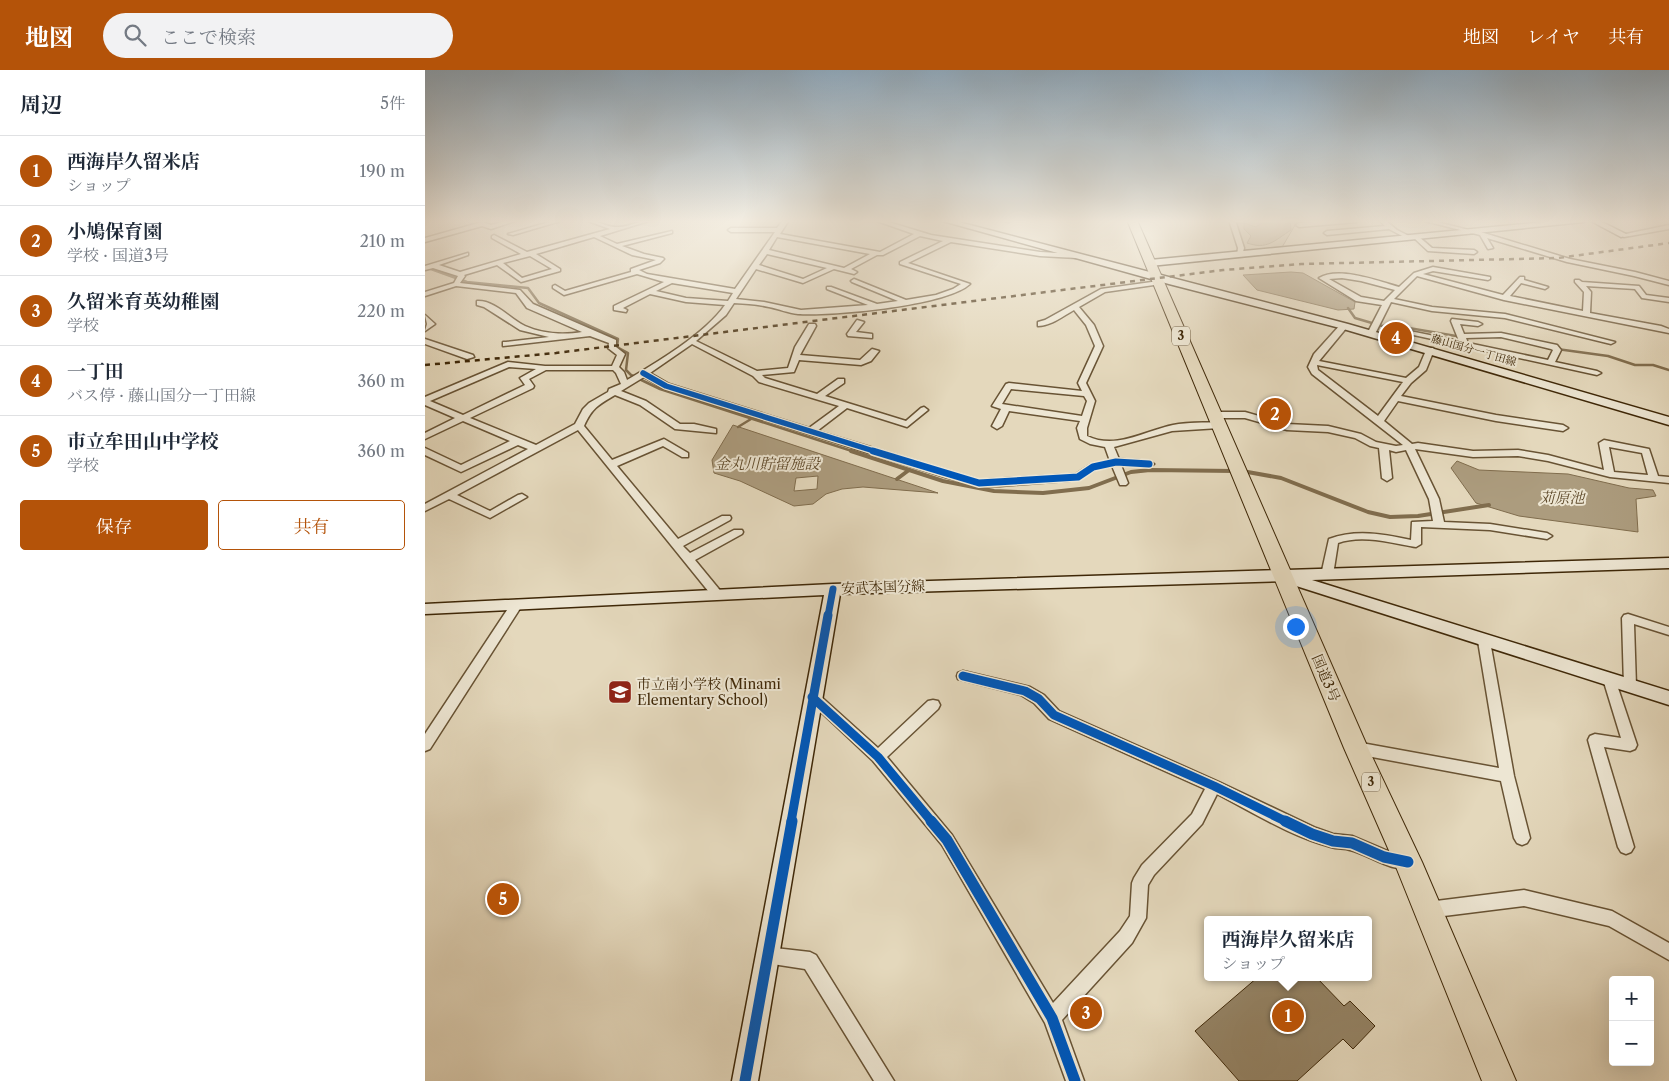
<!DOCTYPE html>
<html lang="ja">
<meta charset="utf-8">
<style>
:root{--surface:#fff;--page:#f2f2f3;--text:#1f2937;--muted:#747a83;--line:#e0e1e3;--accent:#b45309}
body{margin:0;font-family:"Libre Caslon Text","Noto Serif JP",serif;background:var(--page);color:var(--text)}
.controls{position:absolute;right:15px;bottom:15px;display:grid;overflow:hidden;border-radius:5px;box-shadow:0 5px 20px #0002}
.controls button{width:45px;height:45px;display:grid;place-items:center;padding:0;border:0;border-bottom:1px solid var(--line);background:var(--surface);color:var(--text);font:25px sans-serif}
.you{position:absolute;left:870px;top:556px;width:18px;height:18px;margin:-12px;border:4px solid #fff;border-radius:50%;background:#1a73e8;box-shadow:0 0 0 8px #1a73e833}
.badge{display:grid;place-items:center;width:32px;height:32px;border-radius:50%;background:var(--accent);color:#fff;font-size:16px;font-weight:700}
.pin{position:absolute;translate:-50% -50%;border:2px solid #fff;box-shadow:0 1px 5px #0006}
.popup{position:absolute;left:779px;top:846px;width:168px;height:65px;box-sizing:border-box;display:grid;place-content:center;border-radius:5px;background:var(--surface);filter:drop-shadow(0 1px 4px #0005);font-size:16px;white-space:nowrap;color:var(--muted)}
.popup b{font-size:19px;color:var(--text)}
.popup::after{content:'';position:absolute;left:50%;top:100%;margin-left:-10px;border:10px solid transparent;border-top-color:var(--surface)}
.list{margin:0;padding:0;list-style:none}
h2{display:flex;justify-content:space-between;align-items:center;height:65px;margin:0;padding:0 20px;font-size:21px}
h2 small{font-size:16px;font-weight:400;color:var(--muted)}
.list li{display:grid;grid-template-columns:32px 1fr auto;gap:15px;align-items:center;box-sizing:border-box;height:70px;padding:0 20px;border-top:1px solid var(--line)}
.list b{display:block;font-size:19px;white-space:nowrap}
.list p{margin:0;font-size:16px;white-space:nowrap;color:var(--muted)}
.list em{font-size:16px;font-style:normal;color:var(--muted)}
.actions{display:flex;gap:10px;padding:15px 20px}
.actions a{flex:1;padding:11px 0;border:1px solid var(--accent);border-radius:5px;text-align:center;font-size:18px;color:var(--accent)}
.actions .main{background:var(--accent);color:#fff}
.icon{flex:none;width:28px;height:28px;fill:none;stroke:currentColor;stroke-width:2;stroke-linecap:round;stroke-linejoin:round}
.map{position:relative;flex:none;width:1244px;height:1011px;overflow:hidden}
header{display:flex;align-items:center;gap:30px;box-sizing:border-box;height:70px;padding:0 25px;background:var(--accent);color:#fff}
header strong{font-size:24px}
nav{display:flex;gap:28px;margin-inline-start:auto;font-size:18px}
.search{width:350px;height:45px;background:var(--page);display:flex;align-items:center;gap:12px;box-sizing:border-box;padding:0 18px;border-radius:28px;color:var(--muted);font-size:19px}
main{display:flex}
aside{flex:1;background:var(--surface)}
.map>svg:first-child{display:block}
.green{fill:#c8ba9d;stroke:#837052}
.water{fill:#ac9c7e;stroke:#806d4e;fill-rule:evenodd}
.lines{fill:none;stroke-linecap:round;stroke-linejoin:round}
.stream-far1{stroke:#806d4e;stroke-width:2.5}
.stream{stroke:#806d4e;stroke-width:4}
.building{fill:#948365;stroke:#3e2707}
.street-casing{stroke:#685334;stroke-width:3}
.secondary-casing{stroke:#3e2707;stroke-width:3}
.highway-casing{stroke:#3e2707;stroke-width:2}
.street{fill:#ede6d3;fill-rule:evenodd}
.secondary{fill:#ede6d3;fill-rule:evenodd}
.highway{fill:#e4d8bc;fill-rule:evenodd}
.rail{stroke:#3e2707;stroke-width:2.5;stroke-dasharray:5 5;stroke-linecap:butt}
.cycleway-far3-casing{stroke:#ede6d3;stroke-width:8}
.cycleway-far2-casing{stroke:#ede6d3;stroke-width:10}
.cycleway-far1-casing{stroke:#ede6d3;stroke-width:12}
.cycleway-casing{stroke:#ede6d3;stroke-width:14}
.cycleway-far3{stroke:#0057b8;stroke-width:5.5}
.cycleway-far2{stroke:#0057b8;stroke-width:7}
.cycleway-far1{stroke:#0057b8;stroke-width:9}
.cycleway{stroke:#0057b8;stroke-width:11}
.labels{text-anchor:middle;stroke-width:4;stroke-linejoin:round;paint-order:stroke}
.far-street-label{font-size:11px;fill:#3e2707;stroke:#ede6d3}
.shield{fill:#ede6d3;stroke:#726044;stroke-width:1}
.shield-label{font-size:12px;font-weight:bold;fill:#3e2707}
.street-label{font-size:14px;fill:#3e2707;stroke:#ede6d3}
.poi-label{font-size:14px;fill:#3e2707;stroke:#ede6d3;text-anchor:start}
.water-label{font-size:15px;font-style:italic;fill:#5f4a2b;stroke:#ede6d3}
</style>
<header>
<strong>地図</strong>
<div class="search"><svg class="icon" aria-label="search" viewBox="0 0 24 24"><circle cx="10" cy="10" r="6"/><path d="M15 15l6 6"/></svg>ここで検索</div>
<nav><a>地図</a><a>レイヤ</a><a>共有</a></nav>
</header>
<main>
<aside>
<h2>周辺<small>5件</small></h2>
<ul class="list">
<li><span class="badge">1</span><div><b>西海岸久留米店</b><p>ショップ</p></div><em>190 m</em></li>
<li><span class="badge">2</span><div><b>小鳩保育園</b><p>学校 · 国道3号</p></div><em>210 m</em></li>
<li><span class="badge">3</span><div><b>久留米育英幼稚園</b><p>学校</p></div><em>220 m</em></li>
<li><span class="badge">4</span><div><b>一丁田</b><p>バス停 · 藤山国分一丁田線</p></div><em>360 m</em></li>
<li><span class="badge">5</span><div><b>市立牟田山中学校</b><p>学校</p></div><em>360 m</em></li>
</ul>
<div class="actions"><a class="main">保存</a><a>共有</a></div>
</aside>
<div class="map">
<svg width="1244" height="1011" viewBox="0 0 1244 1011">
<rect width="100%" height="100%" fill="#e4d8bc"/>
<filter id="stains"><feTurbulence type="fractalNoise" baseFrequency=".004" numOctaves="4"/><feColorMatrix values="0 0 0 0 .2 0 0 0 0 .09 0 0 0 0 .02 0 0 0 .5 -.17"/></filter>
<radialGradient id="worn" r=".72"><stop offset=".6" stop-color="#630" stop-opacity="0"/><stop offset="1" stop-color="#630" stop-opacity=".3"/></radialGradient>
<path class="green" d="M809,150h64l-17,29 -38,1z"/>
<g class="water">
<path d="M841,150h24l1,10c-17,11 -24,20 -44,13l4,-7 -7,-7v-6l12,4z"/>
<path d="M866,202l12,1 52,29 -1,7 -16,1 -81,-20 -14,-15z"/>
<path d="M308,355l205,68 -75,-6 -21,2 -16,5 -13,10 -19,2 -54,-25 -26,-8 -2,-13zM393,406l-1,13 -23,2 2,-13z"/>
<path d="M1032,391l22,9 89,4 61,14 24,2 3,6 -20,3 2,33 -119,-16 -43,-13 -25,-35z"/>
</g>
<g class="lines">
<g class="stream-far1">
<path d="M0,197l42,15 61,6 11,15 79,36 -1,8 11,6 -2,17 5,5 29,14 195,63"/>
<path d="M923,238l7,10 27,8 9,-1 71,12"/>
<path d="M1132,279l51,7 27,9h18l16,5"/>
<path d="M313,357l13,-8"/>
</g>
<g class="stream">
<path d="M426,381l92,30 51,10 49,2 46,-5 42,-16 19,-2 85,1"/>
<path d="M817,401l39,7 87,34 22,5 28,-1 71,-11"/>
<path d="M472,409l12,-9"/>
</g>
</g>
<path class="building" d="M833,907h58l28,29 6,-5 25,25 -22,23 -10,-10 -46,42h-58l-44,-50z"/>
<g class="lines">
<defs>
<g id="street">
<path d="M85,150h8l-27,9 -9,-3 -57,16v-4l57,-16 9,3z"/>
<path d="M131,150h8l-51,15 -5,-1z"/>
<path d="M160,150c11,-1 20,7 31,7 12,1 24,-7 36,-7l-52,16 17,8 55,-13v2l-50,13 22,8 19,4 1,1 -4,4 -21,7 8,4 88,15 40,-57h-44l-3,-2 3,-2h46l6,-8h6l-9,14 100,18 34,-18 -40,-14h8l49,15 109,17 37,2 3,2 -3,2 -37,-2 -89,-14 -43,21 62,21c-24,22 -137,32 -172,30 -10,-1 -19,-5 -29,-7 -12,-3 -23,-3 -35,-4l-8,12 -30,26 61,30 31,-3 7,-21 14,-23h6l1,2 -16,29 60,5 12,-11 7,2 -8,10 -10,4 -62,-5 -5,12 -32,3 3,3 52,16 21,-15h6v4l-19,13 81,25 15,-13 3,-1 4,3 -21,17 -60,-19 -30,23 162,49 97,-6 14,-9 20,-4 -5,-14 -15,-3 -10,-5 -3,-11 3,-7 -71,-10 -7,15 -5,3 -5,-3 9,-17 -9,-3 14,-22 3,-1 73,8 -4,-8 17,-37 -9,-21 -12,-15c-11,6 -23,16 -36,16v-4l7,-2 56,-31 58,-8 3,2 -1,1 -56,8 -26,15 15,18 9,21 -17,37 9,18 -8,27v8c29,14 57,-5 86,-11 15,-3 31,-2 46,-3l4,3 -4,3 -47,3 -58,16 5,12 30,2 5,3 -5,3 -28,-2 7,18 -2,2h-6l-8,-19 -16,3 -18,11 -78,6h-21l-34,-9 -282,-89 -19,-11 -23,14 25,10 34,23h14l22,5v4l-41,-4 -35,-24 -25,-10c-17,10 -23,13 -31,31l28,34 52,-21 24,14v4h-6l-19,-11 -46,20 61,73 44,-23h8l1,2 -1,2 -47,26 7,7 44,-23h8l1,2 -1,2 -47,26 28,34 -6,4 -4,-1 -135,-167 -121,65 33,16 28,-16 4,-1 5,3 -37,21 -41,-19 -24,12v-7l103,-55 -10,-4 -57,27 -36,-17v-7l36,17 49,-24 -47,-20 -38,18v-6l30,-15 -30,-13v-8l83,-35 37,4h67l5,-11 -9,-7 1,-5 -19,-7 -87,10v-4h3l43,-5 -29,-7 -36,-23 -7,-2v-4c18,-1 33,18 48,25 18,8 39,9 57,6l-55,-24 -11,-15 -60,-7 -31,10v-4l29,-9 4,-7 -25,-8 -8,2v-4l43,-13v2l-29,10 21,7 61,-18 -29,-16v-2l2,-1 33,17 83,-23zM495,166l23,5 -43,21v2l61,20 -8,5 -17,6 -30,5 -52,-21 -3,2 1,1 46,19 -21,3 -46,-17h-4v2l41,16 -67,5 -37,-8 -28,-3 20,-30 47,14 31,-14 20,5 3,-2 -6,-3 26,-14h6zM169,167l38,18 24,5 -25,9v3l-66,19 -10,-6 -2,1v2l11,7 73,-21 27,8 -50,24v4l12,2 1,-2 -4,-2 27,-14 36,8 39,3c-19,28 -69,58 -98,75l-3,-8 -5,-5 6,-13 -9,-7v-7l-83,-36 -13,-14 -60,-7 5,-7 -1,-1 33,-10 24,17 39,-11v-2l-24,-15zM352,167l93,17 -26,14 -75,-18zM342,184l60,14 -24,11 -44,-14zM105,186l22,13 -30,9 -19,-15zM247,213l61,10 -5,8 -42,-3 -30,-7zM267,274l61,32 6,6 80,24 -30,22 -140,-44 -19,-11zM84,297l27,2 -16,9 5,7 -62,30 -33,-14zM121,300h67l3,3 5,11 -12,5 -1,3 -19,11 -6,6 -8,15 -39,21 -66,-27 63,-30 1,-2 -5,-7zM586,319l73,7 3,5 -5,15 -80,-12z"/>
<path d="M576,150h10l-3,2z"/>
<path d="M804,150h6l9,28 -2,8 -5,-1 1,-7z"/>
<path d="M916,150h19l-3,2 -58,5 -3,-2 3,-2z"/>
<path d="M954,150h6l12,10 16,8 -5,1 -19,-10 -62,6 -3,-2 3,-2 58,-5z"/>
<path d="M996,150h8l40,10h5l96,29 65,13 34,9v4l-35,-9 -67,-14 -80,-24 6,10 -5,1 -8,-14z"/>
<path d="M1244,155v4l-45,8 -3,-2z"/>
<path d="M989,166h4l14,12 42,2 3,2 -3,2 -46,-3 -14,-13z"/>
<path d="M1008,197l57,10v2l-2,1 -55,-9 -10,3 80,21 17,-18h4v3l24,7 -3,2 -24,-6 -11,13 73,15 1,-19 -9,-10v-2h4l3,2 57,4 7,9 23,3v4l-27,-4 -7,-9 -49,-3 5,6 -1,21 71,13 8,3v4l-165,-33 -87,-24 -23,23 38,8 73,7 110,28 -4,2 -106,-26 -73,-7 -41,-9 -16,32 -4,2 -4,-2 15,-29 -26,-4 -37,-23c19,-12 60,3 80,9l15,-14zM917,208l19,3 34,9 -11,11 -23,-4 -32,-18z"/>
<path d="M0,245l10,9 -10,7 2,-7z"/>
<path d="M1027,249l26,3 4,2 -4,2 -18,-2 4,10 37,-1 56,12 4,5 -6,12 42,9 4,2 -4,2 -211,-46 4,-2 69,14 -8,-20zM1076,267l50,12 2,1 -5,10 -80,-17 -2,-5z"/>
<path d="M432,250l7,2 -8,10 16,2v4l-24,-2 -1,-2z"/>
<path d="M916,254l7,2 -29,35 87,17 13,-11 8,-19h6l1,2 -8,20 -15,13 -10,13 95,19 67,10 5,3 -5,3 -67,-10 -98,-20 -14,20 28,23 6,-1 55,8 45,-1 30,5 56,15 -5,-27 5,-3 45,9 9,27 11,1v6l-59,-6 -62,-16 -30,-5 -45,1 -58,-8 24,50 5,23 46,2 57,9 5,3 -5,3 -57,-9 -69,-3v17l-5,3c-24,-4 -54,-13 -78,-4l-5,32 -2,3h-8l-2,-3 8,-36c27,-10 54,-5 82,1l1,-18 21,-1 -4,-22 -23,-49 -10,2 -7,-2 3,28 -5,3 -5,-3 -3,-30 -9,-2 -15,-8 -27,-6 -41,-2 -42,-12h-30l-4,-3 4,-3h30l42,12 41,2 33,8 15,8 20,4 7,-1 -91,-71 -4,-7 6,-13zM892,295l86,17 -25,34 -60,-46zM1184,377l33,6 6,22 -34,-3z"/>
<path d="M0,269l48,16 1,2 -7,2 -42,-15z"/>
<path d="M92,530l6,4 -2,3 -91,142 -5,2v-17l88,-133z"/>
<path d="M1203,544l41,13v8l-35,-11 2,62 -1,4 -5,1 -5,-1 -1,-4 -2,-68 2,-3z"/>
<path d="M1059,567l4,1 2,3 24,135 16,62 -3,5 -5,2 -5,-2 -3,-5 -13,-57 -145,-27 -5,-2 -2,-4 2,-4 5,-2 143,26 -21,-127 2,-3z"/>
<path d="M538,601l67,16 14,8 15,16 160,71 97,46 17,6 19,2 33,14 26,7 3,5 -3,5c-18,7 -43,-13 -61,-17 -6,-2 -12,-1 -19,-3 -39,-10 -77,-34 -114,-53l-15,30 -48,51 -6,10 -2,33 -14,25 -70,77 22,61h-18l-21,-58 -103,-178 -69,-84 -68,-64 2,-4 5,-1 5,1 61,55 50,-47 5,-1 5,1 2,4 -2,4 -51,48 65,78 101,168 67,-72 10,-15 2,-33 2,-5 8,-13 50,-51 13,-25 -156,-70 -15,-16 -13,-8 -63,-16 -1,-3 1,-3z"/>
<path d="M1184,604l5,2 23,69 -2,4 -5,2 -26,-4 30,100 -3,5 -5,2 -5,-2 -3,-5 -30,-107 2,-4 5,-2 26,4 -18,-59 1,-3z"/>
<path d="M1099,820l88,21 57,32v17l-60,-34 -85,-20 -96,12 -6,-2 -2,-6 2,-6 6,-2z"/>
<path d="M341,877l44,5 6,3 78,126h-20l-69,-112 -39,-6 -6,-2 -2,-6 2,-6z"/>
</g>
<g id="secondary">
<path d="M514,150h12l397,104 321,93v8l-329,-97 -171,-44z"/>
<path d="M1139,150h24l-4,2 -434,44 -4,-3 4,-3z"/>
<path d="M1164,150h9l30,15 -7,2z"/>
<path d="M1244,488v10l-357,12 357,111v14l-379,-121 -2,-3 -448,13 -82,487h-26l92,-486 -399,19v-10l408,-20z"/>
</g>
<path id="highway" d="M702,150h10l231,528 54,114 94,219h-34l-88,-219 -50,-114z"/>
</defs>
<use href="#street" class="street-casing"/>
<use href="#secondary" class="secondary-casing"/>
<use href="#highway" class="highway-casing"/>
<use href="#street" class="street"/>
<use href="#secondary" class="secondary"/>
<use href="#highway" class="highway"/>
<path class="rail" d="M0,295l131,-12 667,-83 78,-6 257,-6 111,-15"/>
<defs>
<path id="cycleway-far3" d="M218,303l23,13 211,66"/>
<g id="cycleway-far2">
<path d="M448,381l106,32 99,-6 15,-10 23,-5 33,2"/>
<path d="M403,546l5,-27"/>
</g>
<g id="cycleway-far1">
<path d="M538,606l62,15 14,8 15,16 160,71 73,36"/>
<path d="M387,627l66,60 54,65"/>
<path d="M366,752l37,-207"/>
</g>
<g id="cycleway">
<path d="M506,751l16,19 105,178 23,63"/>
<path d="M860,751l27,13 21,7 19,2 32,14 24,5"/>
<path d="M320,1011l47,-260"/>
</g>
</defs>
<use href="#cycleway-far3" class="cycleway-far3-casing"/>
<use href="#cycleway-far2" class="cycleway-far2-casing"/>
<use href="#cycleway-far1" class="cycleway-far1-casing"/>
<use href="#cycleway" class="cycleway-casing"/>
<use href="#cycleway-far3" class="cycleway-far3"/>
<use href="#cycleway-far2" class="cycleway-far2"/>
<use href="#cycleway-far1" class="cycleway-far1"/>
<use href="#cycleway" class="cycleway"/>
</g>
<linearGradient id="sky" x2="0" y2="1"><stop stop-color="#90aabe"/><stop offset="0.52" stop-color="#f3ede1"/><stop offset="1" stop-color="#f3ede1" stop-opacity="0"/></linearGradient>
<rect width="1244" height="291" fill="url(#sky)"/>
<defs>
<symbol id="school-square" viewBox="-11 -11 22 22"><rect x="-9" y="-9" width="18" height="18" rx="4" fill="#8f2418" stroke="#ede6d3"/><path d="M0-5L7-2L0 1L-7-2ZM-4 1L0 2.5L4 1V4Q0 6-4 4Z" fill="#fff"/></symbol>
</defs>
<g fill-rule="evenodd">
<use href="#school-square" x="181" y="608" width="28" height="28"/>
</g>
<g class="labels">
<g class="far-street-label">
<text transform="translate(1049 280) rotate(16)" y="4">藤山国分一丁田線</text>
</g>
<g class="shield">
<rect x="747" y="256.5" width="18" height="19" rx="4"/>
<rect x="937" y="702.5" width="18" height="19" rx="4"/>
</g>
<g class="shield-label">
<text x="756" y="270">3</text>
<text x="946" y="716">3</text>
</g>
<g class="street-label">
<text transform="translate(458 517) rotate(-2)" y="5">安武本国分線</text>
<text transform="translate(901 608) rotate(67)" y="5">国道3号</text>
</g>
<g class="poi-label">
<text x="212" y="619">市立南小学校 (Minami<tspan x="212" dy="16">Elementary School)</tspan></text>
</g>
<g class="water-label">
<text x="342" y="399">金丸川貯留施設</text>
<text x="1137" y="433">苅原池</text>
</g>
</g>
<rect width="100%" height="100%" filter="url(#stains)"/>
<rect width="100%" height="100%" fill="url(#worn)"/>
</svg>
<div class="controls">
<button>+</button>
<button>−</button>
</div>
<div class="you"></div>
<div class="pin badge" style="left:863px;top:946px">1</div>
<div class="popup"><b>西海岸久留米店</b>ショップ</div>
<div class="pin badge" style="left:850px;top:344px">2</div>
<div class="pin badge" style="left:661px;top:943px">3</div>
<div class="pin badge" style="left:971px;top:268px">4</div>
<div class="pin badge" style="left:78px;top:829px">5</div>
</div>
</main>
